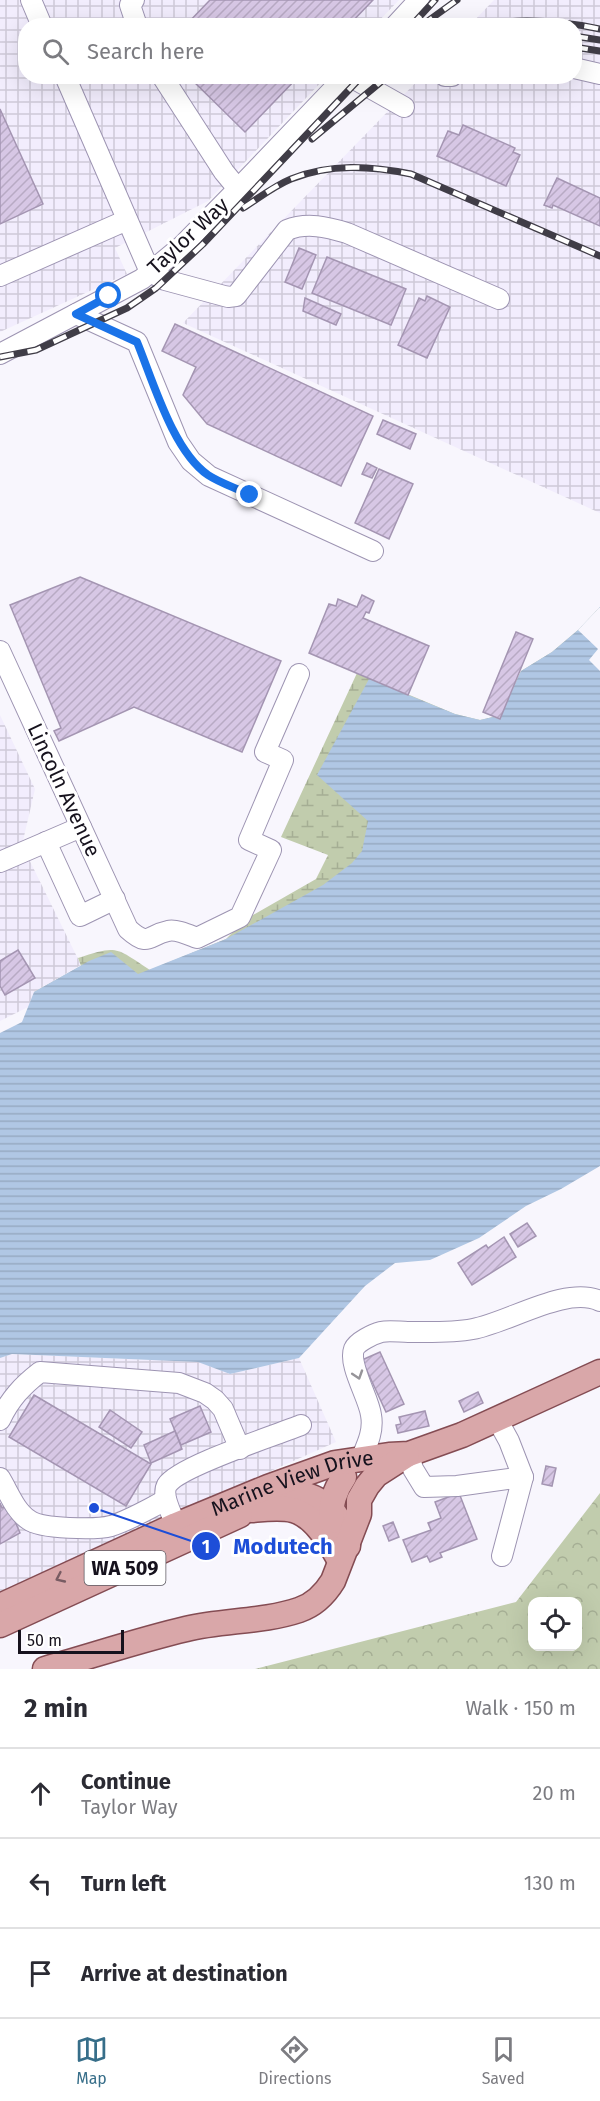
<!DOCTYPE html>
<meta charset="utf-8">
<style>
:root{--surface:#fff;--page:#f2f2f3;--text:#2b2b33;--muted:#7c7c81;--line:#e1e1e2;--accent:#376e89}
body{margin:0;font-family:"Fira Sans",sans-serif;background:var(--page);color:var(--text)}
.controls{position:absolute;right:18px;bottom:18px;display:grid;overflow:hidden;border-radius:12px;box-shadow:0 6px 24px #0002}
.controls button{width:54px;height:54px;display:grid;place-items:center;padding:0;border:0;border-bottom:2px solid var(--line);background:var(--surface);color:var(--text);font:30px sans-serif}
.scale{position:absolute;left:18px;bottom:15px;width:106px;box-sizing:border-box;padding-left:6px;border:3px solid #16121d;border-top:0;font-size:16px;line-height:21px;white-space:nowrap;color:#16121d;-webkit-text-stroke:4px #fff;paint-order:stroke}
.stop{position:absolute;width:18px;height:18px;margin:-14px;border:4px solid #1a73e8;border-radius:50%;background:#fff}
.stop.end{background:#1a73e8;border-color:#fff;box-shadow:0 2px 6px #0008}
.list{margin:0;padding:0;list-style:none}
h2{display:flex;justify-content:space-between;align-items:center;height:78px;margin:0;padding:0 24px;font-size:26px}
h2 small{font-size:20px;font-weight:400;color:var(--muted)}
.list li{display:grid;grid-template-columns:39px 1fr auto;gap:18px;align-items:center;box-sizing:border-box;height:90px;padding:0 24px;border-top:2px solid var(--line)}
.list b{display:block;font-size:22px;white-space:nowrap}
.list p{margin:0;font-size:20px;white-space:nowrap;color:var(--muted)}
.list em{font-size:20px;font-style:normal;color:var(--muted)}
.icon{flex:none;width:33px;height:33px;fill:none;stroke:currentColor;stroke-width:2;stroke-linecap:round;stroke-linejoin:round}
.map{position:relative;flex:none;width:600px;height:1669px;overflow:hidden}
.search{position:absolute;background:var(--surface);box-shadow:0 6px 24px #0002;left:18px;right:18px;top:18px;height:66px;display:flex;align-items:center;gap:15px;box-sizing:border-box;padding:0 21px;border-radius:24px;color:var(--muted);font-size:22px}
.sheet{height:348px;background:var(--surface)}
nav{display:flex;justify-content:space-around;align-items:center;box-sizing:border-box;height:84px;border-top:2px solid var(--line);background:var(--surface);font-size:16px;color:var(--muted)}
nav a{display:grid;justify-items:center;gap:3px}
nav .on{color:var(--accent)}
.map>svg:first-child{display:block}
.industrial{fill:url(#industrial-grid)}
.forest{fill:url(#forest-crowns);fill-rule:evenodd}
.wetland{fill:url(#wetland-marsh)}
.water{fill:url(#water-rules)}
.pier{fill:#f8f6fd}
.building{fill:url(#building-hatch);stroke:#a495b2;stroke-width:1.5}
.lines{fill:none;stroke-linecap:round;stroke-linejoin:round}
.minor-casing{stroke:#9d94b2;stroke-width:22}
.major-casing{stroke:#844c53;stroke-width:27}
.minor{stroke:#fff;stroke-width:20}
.major{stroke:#d9a7a9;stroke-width:24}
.rail-casing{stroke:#403d47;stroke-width:7}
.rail{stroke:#fff;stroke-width:4.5;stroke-dasharray:14;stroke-linecap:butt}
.oneway{stroke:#969499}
.oneway2{stroke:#785c63}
.route{stroke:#1a73e8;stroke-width:8}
.labels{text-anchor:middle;stroke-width:6;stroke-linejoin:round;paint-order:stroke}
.shield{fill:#fff;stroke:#5c5961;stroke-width:1.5}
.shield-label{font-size:20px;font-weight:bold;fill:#16121d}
.street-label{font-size:21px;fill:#16121d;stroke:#fff}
.leader{fill:none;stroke:#1d4ed8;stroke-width:2}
.callout-dot{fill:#1d4ed8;stroke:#fff;stroke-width:2}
.mark-label{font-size:18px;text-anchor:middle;font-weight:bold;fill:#fff}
.callout-label{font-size:22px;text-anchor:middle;font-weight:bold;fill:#1d4ed8;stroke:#fff;stroke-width:6;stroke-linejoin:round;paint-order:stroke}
</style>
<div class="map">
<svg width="600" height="1669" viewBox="0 0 600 1669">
<defs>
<pattern id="industrial-grid" width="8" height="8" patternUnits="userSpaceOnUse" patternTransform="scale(1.5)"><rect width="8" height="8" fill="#f2edfd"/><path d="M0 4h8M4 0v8" fill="none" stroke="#cfcad8"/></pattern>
<pattern id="forest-crowns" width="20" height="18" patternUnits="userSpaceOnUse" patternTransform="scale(1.5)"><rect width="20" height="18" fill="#c1ccad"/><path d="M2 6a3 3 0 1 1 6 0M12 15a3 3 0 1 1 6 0" fill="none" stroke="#a5ae94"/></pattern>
<pattern id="wetland-marsh" width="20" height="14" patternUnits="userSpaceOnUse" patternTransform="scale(1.5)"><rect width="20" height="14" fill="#c1ccad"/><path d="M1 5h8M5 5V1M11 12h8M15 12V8" fill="none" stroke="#a5ae94"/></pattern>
<pattern id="water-rules" width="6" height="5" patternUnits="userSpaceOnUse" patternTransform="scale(1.5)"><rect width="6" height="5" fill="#b0c7e4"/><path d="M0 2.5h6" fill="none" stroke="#97aac3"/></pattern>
<pattern id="building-hatch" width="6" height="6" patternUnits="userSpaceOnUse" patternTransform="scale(1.5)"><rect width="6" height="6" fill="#d7c7e5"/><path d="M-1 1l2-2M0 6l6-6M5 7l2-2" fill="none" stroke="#b8aac4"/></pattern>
</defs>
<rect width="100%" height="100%" fill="#f8f6fd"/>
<g class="industrial">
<path d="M0,0h399l-24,25 -349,1v50l300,1 -118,124 -93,47 12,26 -127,58z"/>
<path d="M494,0h106v513l-417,-190 238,-246 153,-1v-50l-104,-1z"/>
<path d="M0,715l35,74 -13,56 59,120 -47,27 -6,15 -28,14z"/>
<path d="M12,1354l187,8 31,12 69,-16 37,84 -336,150v-234z"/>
</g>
<path class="forest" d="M600,1493v176h-345l261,-67zM532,1602h46v44h-46z"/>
<path class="wetland" d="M600,607l-84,138 -333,247h-149l47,-26 -3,-8c40,-13 37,-11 72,12l76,-31 20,-20 70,-40 12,-24 -47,-18 76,-164 98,41 25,6 13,-3 6,2 22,-48 31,-19 26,-22z"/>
<path class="water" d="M600,607v559l-39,23 -35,17 -47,32 -49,22 -35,3 -30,23 -66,72 -69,16 -32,-12 -186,-8 -12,4v-325l22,-11 12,-30 55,-31 22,-9 27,22 88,-35 97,-54 29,-22 10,-12 6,-30 -51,-46 52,-96 86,35 25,6 13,-3 6,2 22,-48 31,-19 26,-22z"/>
<path class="pier" d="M599,608h1v63l-11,-11 9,-11 -20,-19z"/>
<g class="building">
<path d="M210,0h163l-25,26h-163z"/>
<path d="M188,76h111l-54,56z"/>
<path d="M0,109l43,95 -43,20z"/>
<path d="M463,125l52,23 -2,4 7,3 -14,31 -69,-30 11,-25 11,4z"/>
<path d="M557,178l43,20v28l-47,-21 -1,3 -8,-3z"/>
<path d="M299,248l17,7 -14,34 -17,-7z"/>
<path d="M327,257l79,32 -15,36 -79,-32z"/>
<path d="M427,296l23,11 -23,51 -29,-13 21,-47 6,3z"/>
<path d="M305,298l36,16 -5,11 -33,-14z"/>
<path d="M175,324l198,92 -32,70 -134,-62 -24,-29 13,-28 -34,-16z"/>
<path d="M383,420l33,14 -6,15 -33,-15z"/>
<path d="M367,463l10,5 -5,10 -10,-4z"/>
<path d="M379,469l34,15 -24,55 -34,-16z"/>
<path d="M80,577l201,84 -39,91 -108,-45 -75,34 -5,-10 7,-3 -51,-123z"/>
<path d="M362,595l12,6 -5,12 -3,-1 -3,6 66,28 -21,49 -99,-42 20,-49 7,2 2,-7 19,8z"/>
<path d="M516,632l17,7 -33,80 -17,-7z"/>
<path d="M18,950l17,28 -30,17 -5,-9v-25z"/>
<path d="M527,1223l9,13 -18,11 -8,-13z"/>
<path d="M504,1237l12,20 -44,28 -14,-22 28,-18 2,3z"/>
<path d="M380,1352l24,52 -18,8 -24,-52z"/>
<path d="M478,1392l5,11 -19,9 -5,-11z"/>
<path d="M34,1395l117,69 -25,42 -117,-69z"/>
<path d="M200,1406l11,26 -30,13 -11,-26z"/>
<path d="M110,1410l32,22 -11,16 -32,-21z"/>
<path d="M425,1411l4,15 -31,7 -2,-8 5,-1 -2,-7z"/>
<path d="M175,1431l7,18 -31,14 -7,-18z"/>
<path d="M546,1466l10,2 -4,18 -10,-2z"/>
<path d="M459,1493l18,46 -37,14 2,4 -12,5 -3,-6 -15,6 -9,-22 28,-10 -3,-7 13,-5 -6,-16z"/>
<path d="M0,1503l2,5 6,-3 12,28 -20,11z"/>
<path d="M393,1522l6,15 -10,4 -6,-15z"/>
</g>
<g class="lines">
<defs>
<g id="minor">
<path d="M31,0l11,26"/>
<path d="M134,0l-4,5 7,21"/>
<path d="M395,26l24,-26"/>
<path d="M574,68l26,6"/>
<path d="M65,76l85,196 15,8 63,17 8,-1 51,-66c20,-8 40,-3 60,3l152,66"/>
<path d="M162,76l62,96 14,17"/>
<path d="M349,76l55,31"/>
<path d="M445,76h7"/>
<path d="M0,276l127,-56"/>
<path d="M76,314l61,28 41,100 13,19 18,15 164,75"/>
<path d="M0,354l142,-75 40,-33 56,-57 108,-113"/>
<path d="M0,651l128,278c21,19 20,6 40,2 8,-2 21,4 29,7l43,-21 31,-67 -22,-10 34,-80 -18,-8 34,-78"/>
<path d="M46,842l34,74 35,-17"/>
<path d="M0,862l81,-35"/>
<path d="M497,1419l12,22 14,36 -21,79"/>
<path d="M0,1420c10,-21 22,-34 40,-48l139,11 26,10 10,7 8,9 17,40"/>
<path d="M409,1454l4,15 11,18 33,-1 66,-9"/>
<path d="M361,1459c6,-14 13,-28 10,-44 -2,-17 -23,-50 -17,-66 3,-7 19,-15 27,-17 8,-2 19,0 27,0 21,0 44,1 65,-3 35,-6 93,-44 127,-28"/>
<path d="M0,1478c8,13 15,33 29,42 12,9 67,10 82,6 19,-6 37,-17 55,-26"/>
<path d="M176,1525c-4,-11 -15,-29 -9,-40 12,-19 110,-50 134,-60"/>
</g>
<g id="major">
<path d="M272,1488c39,4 69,15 76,58"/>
<path d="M251,1510c13,-1 29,-3 42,0 22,6 37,33 47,51"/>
<path d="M331,1521c0,-17 3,-30 13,-44"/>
<path id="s1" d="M0,1606l176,-81 92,-38 67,-24 54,-8 20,-1 53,-19 138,-63"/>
<path d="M0,1625l240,-110"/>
<path d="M45,1669c47,-13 94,-29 141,-40 37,-9 77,-7 113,-19 15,-5 26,-16 34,-29l26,-67v-14l8,-14 9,-11 31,-20"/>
</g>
</defs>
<use href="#minor" class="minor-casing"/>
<use href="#major" class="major-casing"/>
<use href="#minor" class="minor"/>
<use href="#major" class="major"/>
<defs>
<g id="rail">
<path d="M411,26l24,-26"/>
<path d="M421,26l36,-26"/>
<path d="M473,26c43,-8 84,-6 127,3"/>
<path d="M574,36l26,4"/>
<path d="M574,47l26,4"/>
<path d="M312,139l76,-63"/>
<path d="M243,208c16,-10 31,-22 48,-29 40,-16 80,-13 120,-5l189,82"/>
<path d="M0,357l36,-7 91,-42 29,-20 47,-44 159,-168"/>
</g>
</defs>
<use href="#rail" class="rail-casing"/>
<use href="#rail" class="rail"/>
</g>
<defs><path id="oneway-chevron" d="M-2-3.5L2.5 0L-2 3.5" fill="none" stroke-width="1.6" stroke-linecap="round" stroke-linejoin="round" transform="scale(1.5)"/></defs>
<use class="oneway" href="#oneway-chevron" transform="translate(358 1375) rotate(72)"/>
<use class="oneway2" href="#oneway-chevron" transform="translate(60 1578) rotate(155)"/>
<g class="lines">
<path class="route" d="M109,296l-33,18 61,28c16,39 36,109 71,133 12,8 28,13 42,20"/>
</g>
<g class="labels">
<rect class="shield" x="84.5" y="1551" width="81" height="34" rx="4.5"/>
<g class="shield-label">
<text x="125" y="1575">WA 509</text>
</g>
<g class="street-label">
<text transform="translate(188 236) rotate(-43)" y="7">Taylor Way</text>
<text transform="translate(64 790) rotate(65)" y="7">Lincoln Avenue</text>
<text dy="7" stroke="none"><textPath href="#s1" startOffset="318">Marine View Drive</textPath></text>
</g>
</g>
<path class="leader" d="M94 1508L206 1546"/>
<g class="callout-dot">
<circle cx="94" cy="1508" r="6"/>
<circle cx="206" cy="1546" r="15"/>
</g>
<g class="mark-label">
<text x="206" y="1553">1</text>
</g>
<g class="callout-label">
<text x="283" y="1554">Modutech</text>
</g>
</svg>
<div class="controls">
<button><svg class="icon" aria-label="locate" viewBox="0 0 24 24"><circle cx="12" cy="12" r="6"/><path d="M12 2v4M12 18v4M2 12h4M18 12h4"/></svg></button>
</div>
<div class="scale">50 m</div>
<div class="stop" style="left:109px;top:296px"></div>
<div class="stop end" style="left:250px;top:495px"></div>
<div class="search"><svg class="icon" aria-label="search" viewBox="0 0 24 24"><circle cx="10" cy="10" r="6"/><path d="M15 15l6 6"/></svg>Search here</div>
</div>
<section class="sheet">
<h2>2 min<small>Walk · 150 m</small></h2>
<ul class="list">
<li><svg class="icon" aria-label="ahead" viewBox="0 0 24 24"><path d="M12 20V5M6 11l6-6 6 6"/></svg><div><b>Continue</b><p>Taylor Way</p></div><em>20 m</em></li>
<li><svg class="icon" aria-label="left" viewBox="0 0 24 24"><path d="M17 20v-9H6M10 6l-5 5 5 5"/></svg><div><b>Turn left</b></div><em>130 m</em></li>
<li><svg class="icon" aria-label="arrive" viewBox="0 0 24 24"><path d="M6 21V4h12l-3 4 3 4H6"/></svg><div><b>Arrive at destination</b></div></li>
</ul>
</section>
<nav>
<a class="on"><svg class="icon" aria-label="map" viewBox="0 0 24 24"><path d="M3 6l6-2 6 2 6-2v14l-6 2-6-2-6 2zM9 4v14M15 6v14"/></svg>Map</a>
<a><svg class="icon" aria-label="directions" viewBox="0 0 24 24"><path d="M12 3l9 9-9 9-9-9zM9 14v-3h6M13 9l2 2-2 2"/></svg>Directions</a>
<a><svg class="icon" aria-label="saved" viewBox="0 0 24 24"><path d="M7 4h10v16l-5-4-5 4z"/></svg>Saved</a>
</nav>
